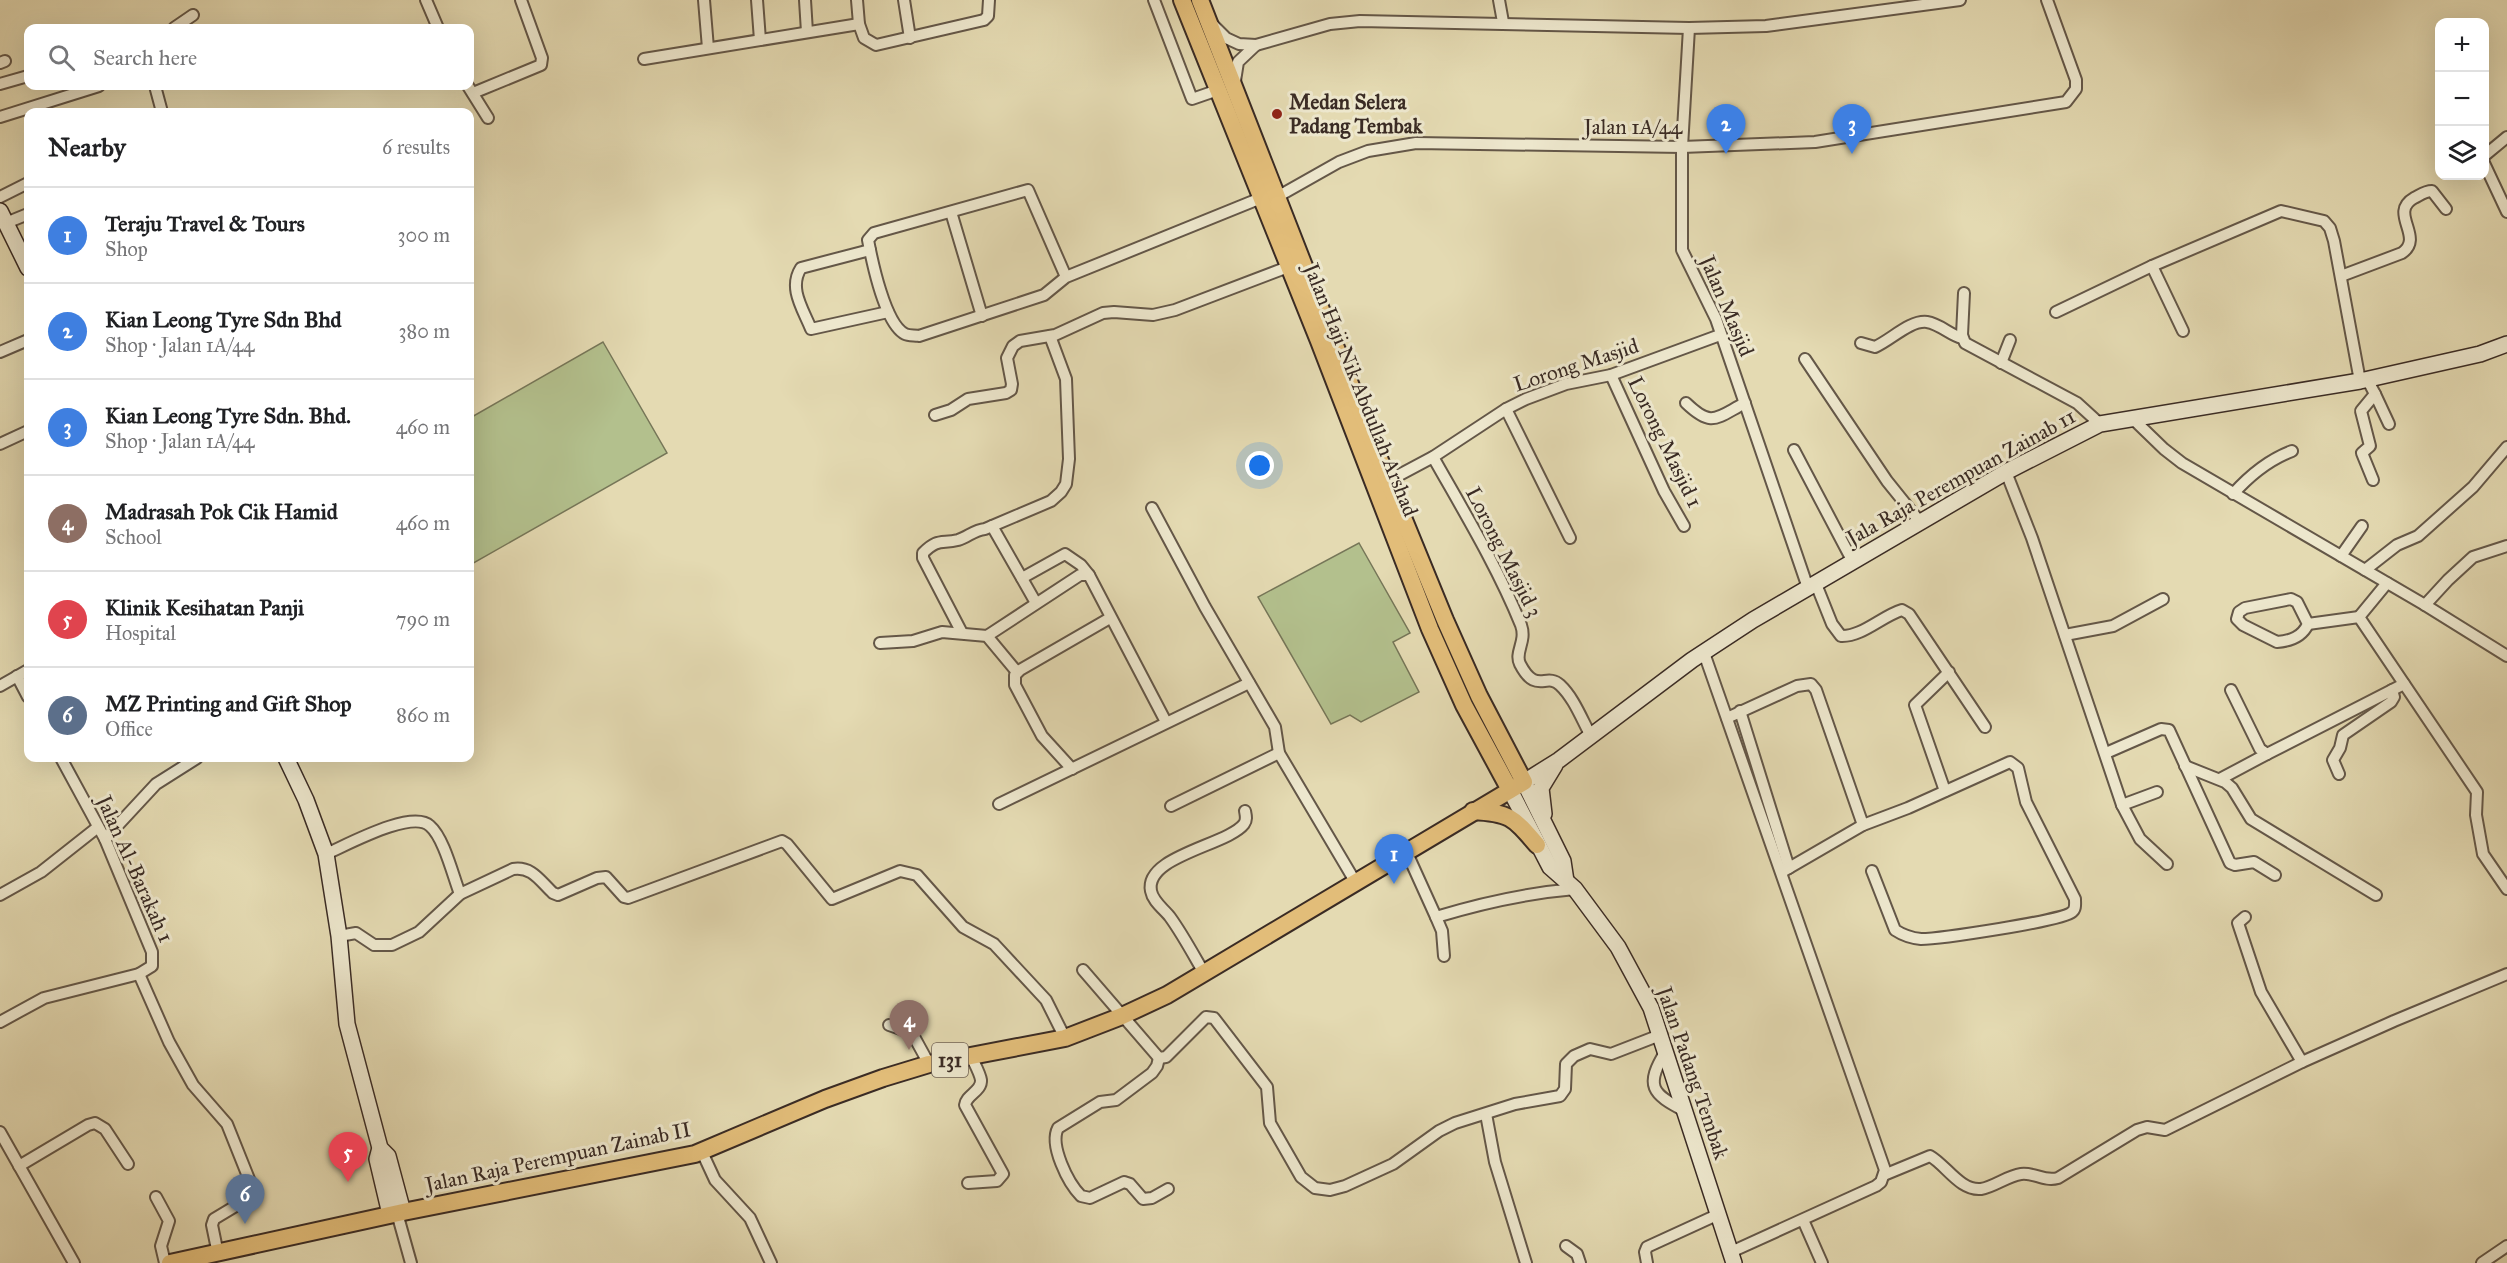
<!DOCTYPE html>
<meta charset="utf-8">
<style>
:root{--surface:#fff;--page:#f2f2f2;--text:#202124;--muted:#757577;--line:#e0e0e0;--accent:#d93025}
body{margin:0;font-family:"IM FELL Great Primer",serif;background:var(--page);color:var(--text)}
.controls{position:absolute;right:18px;top:18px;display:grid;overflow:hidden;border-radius:12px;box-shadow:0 6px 24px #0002}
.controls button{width:54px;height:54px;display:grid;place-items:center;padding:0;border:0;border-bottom:2px solid var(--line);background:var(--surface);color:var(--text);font:30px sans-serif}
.you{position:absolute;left:1260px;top:466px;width:21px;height:21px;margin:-15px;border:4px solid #fff;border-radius:50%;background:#1a73e8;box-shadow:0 0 0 9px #1a73e833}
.badge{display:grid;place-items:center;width:39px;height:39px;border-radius:50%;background:var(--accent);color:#fff;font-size:20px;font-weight:700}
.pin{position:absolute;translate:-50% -50px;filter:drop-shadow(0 2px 3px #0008)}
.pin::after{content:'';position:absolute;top:32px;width:21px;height:18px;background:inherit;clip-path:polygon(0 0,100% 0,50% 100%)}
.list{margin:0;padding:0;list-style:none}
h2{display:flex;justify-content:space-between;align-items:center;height:78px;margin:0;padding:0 24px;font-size:26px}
h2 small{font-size:20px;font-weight:400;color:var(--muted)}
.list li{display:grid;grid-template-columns:39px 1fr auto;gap:18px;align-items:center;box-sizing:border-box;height:96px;padding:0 24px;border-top:2px solid var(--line)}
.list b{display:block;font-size:22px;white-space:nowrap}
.list p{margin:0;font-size:20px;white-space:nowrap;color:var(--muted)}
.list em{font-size:20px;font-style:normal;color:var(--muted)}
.icon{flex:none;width:33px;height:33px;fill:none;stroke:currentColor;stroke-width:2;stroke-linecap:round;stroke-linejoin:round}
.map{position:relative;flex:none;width:2507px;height:1263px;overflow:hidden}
.search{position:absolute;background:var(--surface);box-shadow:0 6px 24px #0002;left:24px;top:24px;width:450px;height:66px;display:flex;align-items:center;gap:15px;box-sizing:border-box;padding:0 21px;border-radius:12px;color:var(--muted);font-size:22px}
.panel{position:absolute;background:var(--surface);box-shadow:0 6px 24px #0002;left:24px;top:108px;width:450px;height:654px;border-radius:12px}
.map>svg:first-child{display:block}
.green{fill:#b3c08d;stroke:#767658;stroke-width:1.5}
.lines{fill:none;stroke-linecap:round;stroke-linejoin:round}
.street-casing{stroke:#645748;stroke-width:14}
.secondary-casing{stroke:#3a2b24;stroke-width:18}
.primary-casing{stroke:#3a2b24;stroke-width:20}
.street{stroke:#ede7cd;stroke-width:10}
.secondary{stroke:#ede7cd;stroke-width:15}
.primary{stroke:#e2bd79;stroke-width:16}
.poi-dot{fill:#8f2418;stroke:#ede7cd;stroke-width:2}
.labels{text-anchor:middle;stroke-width:6;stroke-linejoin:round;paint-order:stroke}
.shield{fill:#ede7cd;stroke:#706357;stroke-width:1.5}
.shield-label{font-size:20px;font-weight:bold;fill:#3a2b24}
.poi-label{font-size:21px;font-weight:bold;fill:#3a2b24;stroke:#ede7cd;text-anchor:start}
.street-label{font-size:21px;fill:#3a2b24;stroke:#ede7cd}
</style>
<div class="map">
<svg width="2507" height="1263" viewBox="0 0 2507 1263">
<rect width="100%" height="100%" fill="#e4dab2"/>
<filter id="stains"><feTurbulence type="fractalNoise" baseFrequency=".00333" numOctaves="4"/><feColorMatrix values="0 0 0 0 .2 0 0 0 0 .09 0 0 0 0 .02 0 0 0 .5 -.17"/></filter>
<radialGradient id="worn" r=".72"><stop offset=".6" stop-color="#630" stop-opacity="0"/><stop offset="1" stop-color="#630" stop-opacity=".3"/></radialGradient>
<g class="green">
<path d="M603,342l64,111 -197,112v-147z"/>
<path d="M1359,543l51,90 -17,9 26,50 -58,30 -11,-7 -19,9 -73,-127z"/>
</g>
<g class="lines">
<defs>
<g id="street">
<path d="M426,0l12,28"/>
<path d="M704,0l4,48"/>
<path d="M757,0l3,40"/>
<path d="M805,0l2,32"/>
<path d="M857,0l2,24 5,14 12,7 108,-25 4,-4 1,-16"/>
<path d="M904,0l6,38"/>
<path d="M1154,0l38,99 26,-9"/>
<path d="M1499,0l4,22"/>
<path d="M1213,25l13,13 13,6 17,1 74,-21 30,-3 329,7 77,-2 194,-26"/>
<path d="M174,28l19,-13"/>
<path d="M1689,28l-7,119v103l34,69 92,269"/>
<path d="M644,59l215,-35"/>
<path d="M0,63l5,-2"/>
<path d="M1235,81l3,-19 18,-17"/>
<path d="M0,84l28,-8"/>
<path d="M155,86l7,26"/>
<path d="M468,86l20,32"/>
<path d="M473,93l68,-28 1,-7 -21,-58"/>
<path d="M0,117l99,-31"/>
<path d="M2484,156l23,-19"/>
<path d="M2484,163l23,49"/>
<path d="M0,197l28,-14"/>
<path d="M1277,197l62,-35 29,-11 48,-8 266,4 133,-5 251,-40 10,-13v-9l-29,-80"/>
<path d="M951,212l31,104"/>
<path d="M6,223l22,-9"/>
<path d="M870,250l-69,18c-13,20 2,41 10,61l77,-17"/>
<path d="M2152,266l31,65"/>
<path d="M2341,276l61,-23c23,-16 -14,-40 12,-55 6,-3 11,-7 18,-7l14,18"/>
<path d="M1066,277l-38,-87 -154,43 -6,7c4,21 17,84 37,94 4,2 10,1 14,2l125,-41 22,-18 195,-79"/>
<path d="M1964,293l-2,42 3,8 112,60 23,21"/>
<path d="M2056,312l96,-46 129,-55 43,10 6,7 4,13 26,140"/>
<path d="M1861,343l14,4c16,-7 35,-27 52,-25 13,2 23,13 35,16"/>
<path d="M0,352l28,-12"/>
<path d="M1805,359l82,122 33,41"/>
<path d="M2001,363l9,-23"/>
<path d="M1611,375l53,116 20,35"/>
<path d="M2367,379l8,15 -14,17 9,35 -8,7 11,27"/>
<path d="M2375,394l14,30"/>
<path d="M1686,403c26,25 30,15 59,0"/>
<path d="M1506,409l64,129"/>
<path d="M935,415l16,-5 17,-11 38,-6 5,-3 1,-6 -5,-26 6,-12 7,-5 35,-6 48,-22 11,-1 39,3 22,-5 113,-43"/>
<path d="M2133,419l31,30 18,14 243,142 82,51"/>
<path d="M0,444l28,-13"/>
<path d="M1794,450l59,112"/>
<path d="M1433,457c31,55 64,109 88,168 6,17 -7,27 -1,39 16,31 26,8 40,21 14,13 22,35 31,51"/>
<path d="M2006,472l26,66 90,267 18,34 27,25"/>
<path d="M1388,481l45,-24 73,-48 20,-10 40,-15 45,-9 109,-40"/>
<path d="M2233,494c17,-19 35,-34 59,-43"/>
<path d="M1152,508l53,99 70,120 4,26 77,130"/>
<path d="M992,526l44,77"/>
<path d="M2341,556l21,-30"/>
<path d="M2365,570l32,-25 21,-9 55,-49 34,-40"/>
<path d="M1022,578l43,-24 16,11 8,10"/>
<path d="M2387,583l-28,34 118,175 -1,23 7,39 24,35"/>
<path d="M1816,584l16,40 9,12c21,1 41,-20 61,-26l7,4 76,113"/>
<path d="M2291,599l6,3 11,22c-6,13 -17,17 -31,18l-34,-17 -6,-6 2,-7 6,-4z"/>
<path d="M2425,605l23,-25 25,-23 34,-11"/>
<path d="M2308,624l51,-7"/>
<path d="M962,633l-39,-75v-5c15,-15 18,-9 35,-13 10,-3 16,-10 27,-11l66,-28 10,-9 5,-8 3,-25 -3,-80 -16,-43"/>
<path d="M2065,635l48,-9 50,-27"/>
<path d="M987,636l93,-61h9l77,147"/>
<path d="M880,643l33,-2 29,-9 45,4 30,36"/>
<path d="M1704,653l181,517 -4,12 -5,4 -145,66"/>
<path d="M17,676l11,21"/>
<path d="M0,686l28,-16"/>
<path d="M2231,690l29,59 7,5 137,-70"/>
<path d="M1740,711l49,157"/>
<path d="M1727,718l70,-32 14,-2 5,6 47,135"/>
<path d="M2106,753l55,-24 8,1 61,133 5,2 19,-3 21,13"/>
<path d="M2185,766l40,16 7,6 19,31 125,76"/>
<path d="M1072,769l-30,-33 -27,-51v-10l5,-5 90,-52"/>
<path d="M2339,774l-6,-14 7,-12 3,-13 48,-33 3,-5 -2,-7"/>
<path d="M2220,779l47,-25"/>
<path d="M1945,791l-30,-86 34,-33"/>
<path d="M999,804l250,-121"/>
<path d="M2122,805l35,-13"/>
<path d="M1171,806l108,-53"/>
<path d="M105,839l51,-55 41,-26"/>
<path d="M1407,853l29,64c46,-14 91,-24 139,-28"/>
<path d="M326,854c21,-9 86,-45 104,-28 14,12 23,50 30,68"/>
<path d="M1782,872l81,-47 45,-17 102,-46 8,6 8,34 49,97c0,5 1,10 -3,13 -9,9 -134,27 -151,27 -10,-1 -17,-3 -26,-9l-23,-59"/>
<path d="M0,895l41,-23 57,-45"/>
<path d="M1436,917l6,14 2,25"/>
<path d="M2245,917l-7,6 23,69 41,70"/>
<path d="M339,936l17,-3 18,12h18l27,-13 41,-38 53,-25c19,-3 27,12 40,24l5,2 39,-17 9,-1 18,20 4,1 154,-57 5,3 45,55 68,-28 17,4 46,52 31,17 52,56 19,38"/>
<path d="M1083,970l76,88 7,-1 40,-40 8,1 53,69 3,36 31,54 14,11 15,2 15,-4 48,-22 46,-33 16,-8 60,-19 45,-8 5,-7 1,-25 8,-8 16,-7 21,5 49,-19"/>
<path d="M1204,973c-11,-19 -21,-38 -34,-56 -6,-8 -17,-15 -19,-26 -7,-35 77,-46 93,-67 3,-4 2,-8 1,-13"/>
<path d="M139,974l30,68 24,43 34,39 26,65 -4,9 -35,21 -2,6 6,29"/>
<path d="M0,1022l44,-24 95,-24 13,-8v-14l-47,-113 -44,-81"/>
<path d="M889,1025l23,8 17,31"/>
<path d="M1666,1051c-22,35 -14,43 19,60"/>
<path d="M1159,1058l-2,8 -5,7 -36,27 -16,2 -42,26c-9,17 10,55 23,68l9,2 34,-16 6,2 13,15 9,-1 16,-9"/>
<path d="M1486,1114l9,48 31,101"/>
<path d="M0,1132l74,131"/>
<path d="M702,1152l13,28 35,38 21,45"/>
<path d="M19,1166l69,-41 7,-2 10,6 23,35"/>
<path d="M1884,1175l46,-19c16,9 30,35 51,33 13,-2 26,-13 40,-15 13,-2 23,8 37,4l79,-48 10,-3 18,3 137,-68 92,-41 113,-47"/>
<path d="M968,1183l29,-2 6,-7 -38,-69c1,-10 17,-14 16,-25 -1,-7 -7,-17 -10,-24"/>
<path d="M156,1197l13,24 -8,25 4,17"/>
<path d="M397,1213l14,50"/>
<path d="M1803,1220l19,43"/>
<path d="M1566,1246l11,8 3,9"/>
<path d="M1647,1263l-2,-11 2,-5 72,-33"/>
<path d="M2482,1263l25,-17"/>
</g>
<g id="secondary">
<path d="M0,211l28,57"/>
<path d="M286,758l20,42 20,54 13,82 8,88 33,124 8,8 15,56"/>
<path d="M1510,790l40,77 25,22 43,58 33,61 83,255"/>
<path d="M1544,814l-3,-26 14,-23"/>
<path d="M1566,881l-3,-20 -39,-79 35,-22 133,-100 61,-40 253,-148 94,-48 260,-43 120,-27 27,-10"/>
<path d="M380,1148l-3,11 13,55"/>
</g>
<g id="primary">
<path d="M1182,0l137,341 111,288 34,76 46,85"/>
<path d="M1473,811c37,2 40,6 64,34"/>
<path d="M170,1263l233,-51 292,-58 130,-55 58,-21 46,-14 136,-26 57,-22 45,-21 357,-213 -45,-86 -34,-76 -57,-139 -188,-481"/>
</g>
</defs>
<use href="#street" class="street-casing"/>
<use href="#secondary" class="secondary-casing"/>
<use href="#primary" class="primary-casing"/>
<use href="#street" class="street"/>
<use href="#secondary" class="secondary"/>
<use href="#primary" class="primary"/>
</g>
<circle class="poi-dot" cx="1277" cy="114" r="6"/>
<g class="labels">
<rect class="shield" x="932" y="1043" width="36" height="34" rx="4.5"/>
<g class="shield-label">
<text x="950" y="1067">131</text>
</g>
<g class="poi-label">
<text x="1289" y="109">Medan Selera<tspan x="1289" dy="24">Padang Tembak</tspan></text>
</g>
<g class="street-label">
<text x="1633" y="134">Jalan 1A/44</text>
<text transform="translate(1727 306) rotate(67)" y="7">Jalan Masjid</text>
<text transform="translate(1576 365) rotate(-18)" y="7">Lorong Masjid</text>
<text transform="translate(1361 390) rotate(68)" y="7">Jalan Haji Nik Abdullah Arshad</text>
<text transform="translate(1665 442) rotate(64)" y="7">Lorong Masjid 1</text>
<text transform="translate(1961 477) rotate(-29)" y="7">Jala Raja Perempuan Zainab 11</text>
<text transform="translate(1504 552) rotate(63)" y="7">Lorong Masjid 3</text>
<text transform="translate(135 869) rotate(66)" y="7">Jalan Al-Barakah 1</text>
<text transform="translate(1693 1073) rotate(71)" y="7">Jalan Padang Tembak</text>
<text transform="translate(558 1157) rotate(-12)" y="7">Jalan Raja Perempuan Zainab II</text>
</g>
</g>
<rect width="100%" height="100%" filter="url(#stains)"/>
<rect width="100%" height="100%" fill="url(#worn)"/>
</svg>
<div class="controls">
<button>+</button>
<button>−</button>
<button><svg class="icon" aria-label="layers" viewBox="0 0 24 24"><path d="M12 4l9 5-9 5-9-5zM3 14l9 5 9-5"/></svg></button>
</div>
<div class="you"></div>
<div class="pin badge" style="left:1394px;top:884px;background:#3f7fe0">1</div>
<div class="pin badge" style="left:1726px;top:154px;background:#3f7fe0">2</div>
<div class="pin badge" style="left:1852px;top:154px;background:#3f7fe0">3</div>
<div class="pin badge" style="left:909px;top:1050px;background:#8d6e63">4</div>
<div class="pin badge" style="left:348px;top:1182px;background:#e0444e">5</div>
<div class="pin badge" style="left:245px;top:1224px;background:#5c6f8a">6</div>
<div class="search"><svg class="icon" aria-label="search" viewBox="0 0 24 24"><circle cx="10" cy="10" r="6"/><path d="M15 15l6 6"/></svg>Search here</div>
<section class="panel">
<h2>Nearby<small>6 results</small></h2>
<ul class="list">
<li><span class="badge" style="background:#3f7fe0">1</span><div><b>Teraju Travel &amp; Tours</b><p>Shop</p></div><em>300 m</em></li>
<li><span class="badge" style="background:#3f7fe0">2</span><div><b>Kian Leong Tyre Sdn Bhd</b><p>Shop · Jalan 1A/44</p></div><em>380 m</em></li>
<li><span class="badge" style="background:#3f7fe0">3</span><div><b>Kian Leong Tyre Sdn. Bhd.</b><p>Shop · Jalan 1A/44</p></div><em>460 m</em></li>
<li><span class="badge" style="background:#8d6e63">4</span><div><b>Madrasah Pok Cik Hamid</b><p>School</p></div><em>460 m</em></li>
<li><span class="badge" style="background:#e0444e">5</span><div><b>Klinik Kesihatan Panji</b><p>Hospital</p></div><em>790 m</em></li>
<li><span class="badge" style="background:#5c6f8a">6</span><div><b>MZ Printing and Gift Shop</b><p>Office</p></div><em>860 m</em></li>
</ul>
</section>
</div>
